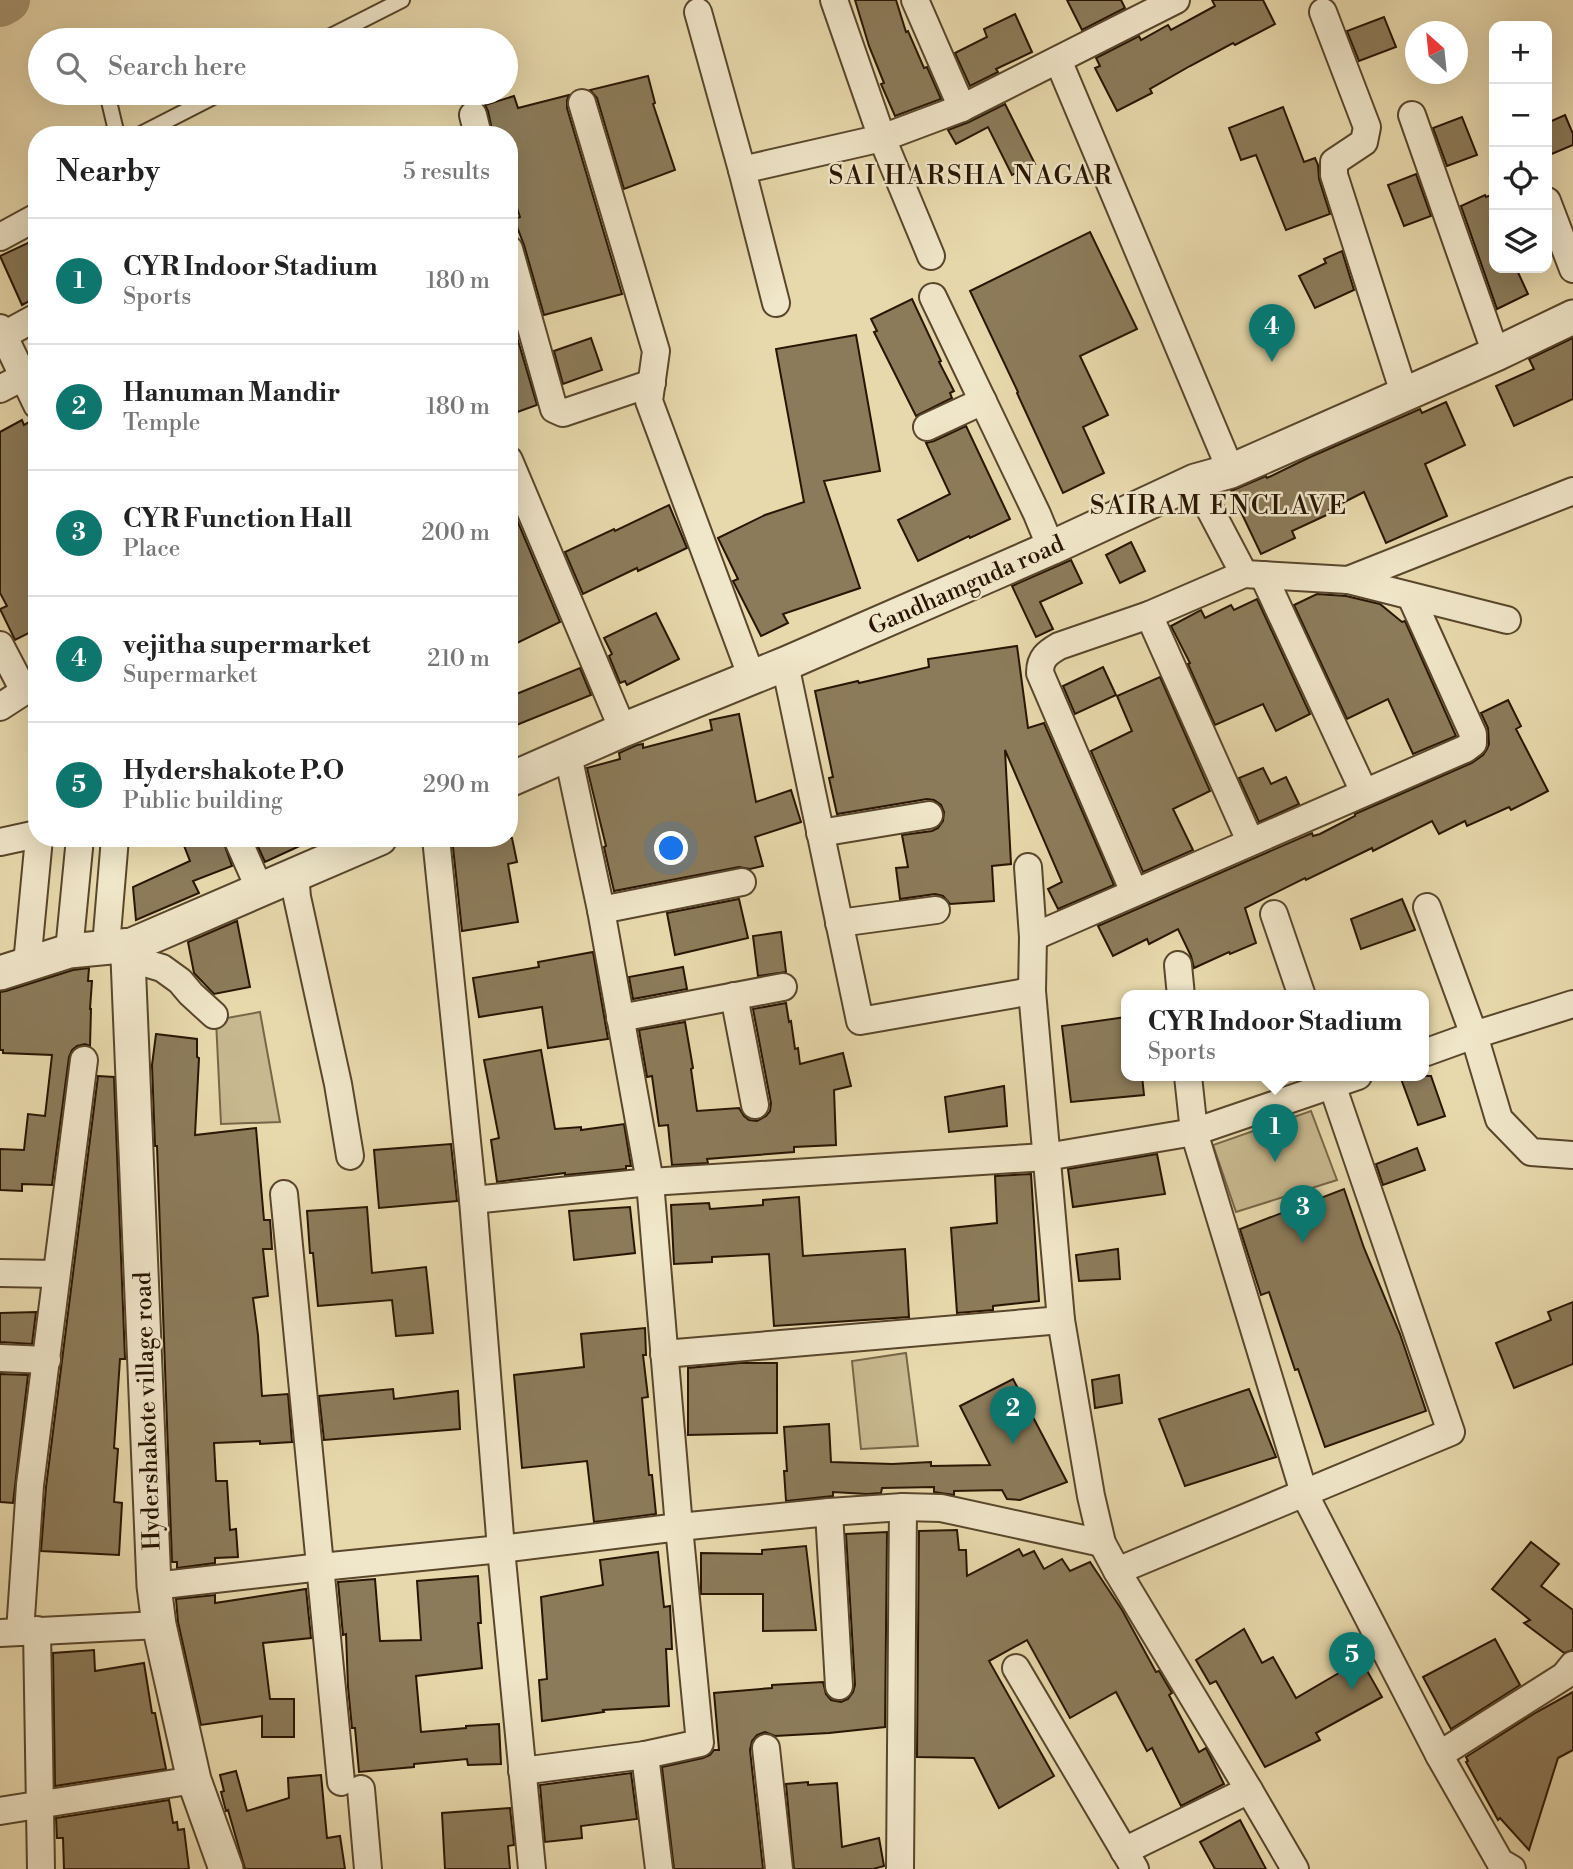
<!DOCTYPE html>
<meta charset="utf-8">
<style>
:root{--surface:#fff;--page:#f6f6f6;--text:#222;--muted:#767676;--line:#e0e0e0;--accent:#0f766e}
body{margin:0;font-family:"Libre Bodoni",serif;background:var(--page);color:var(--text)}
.controls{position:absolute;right:21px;top:21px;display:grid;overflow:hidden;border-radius:14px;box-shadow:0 7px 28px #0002}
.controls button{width:63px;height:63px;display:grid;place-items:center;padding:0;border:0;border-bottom:2px solid var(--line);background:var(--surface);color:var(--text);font:35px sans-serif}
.compass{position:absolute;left:1405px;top:21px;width:63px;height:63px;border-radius:50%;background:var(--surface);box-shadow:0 7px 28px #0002;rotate:333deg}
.you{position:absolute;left:672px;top:849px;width:24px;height:24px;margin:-18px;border:5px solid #fff;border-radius:50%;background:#1a73e8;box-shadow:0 0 0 10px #1a73e833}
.badge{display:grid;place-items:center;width:46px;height:46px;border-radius:50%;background:var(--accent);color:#fff;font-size:23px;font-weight:700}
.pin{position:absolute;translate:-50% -58px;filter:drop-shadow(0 2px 4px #0008)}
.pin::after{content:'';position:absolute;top:37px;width:24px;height:21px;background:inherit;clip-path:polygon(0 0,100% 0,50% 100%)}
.popup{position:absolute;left:1121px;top:990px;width:308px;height:91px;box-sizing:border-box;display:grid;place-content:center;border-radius:14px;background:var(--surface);filter:drop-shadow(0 2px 5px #0005);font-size:23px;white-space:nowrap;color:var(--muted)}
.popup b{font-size:26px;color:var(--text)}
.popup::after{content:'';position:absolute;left:50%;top:100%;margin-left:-14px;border:14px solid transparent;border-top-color:var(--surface)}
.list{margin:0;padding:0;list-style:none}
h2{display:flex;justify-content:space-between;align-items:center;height:91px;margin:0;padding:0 28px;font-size:30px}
h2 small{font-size:23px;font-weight:400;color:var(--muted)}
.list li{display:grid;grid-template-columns:46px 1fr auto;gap:21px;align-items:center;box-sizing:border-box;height:126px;padding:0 28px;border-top:2px solid var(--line)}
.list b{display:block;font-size:26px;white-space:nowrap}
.list p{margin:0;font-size:23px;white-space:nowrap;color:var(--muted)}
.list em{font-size:23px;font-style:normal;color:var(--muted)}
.icon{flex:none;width:38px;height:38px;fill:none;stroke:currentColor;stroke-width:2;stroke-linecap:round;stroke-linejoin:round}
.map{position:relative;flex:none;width:1573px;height:1869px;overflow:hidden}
.search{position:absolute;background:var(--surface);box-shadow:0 7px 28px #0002;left:28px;top:28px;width:490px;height:77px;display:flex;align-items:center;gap:18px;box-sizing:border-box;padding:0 24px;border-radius:38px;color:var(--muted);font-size:26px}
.panel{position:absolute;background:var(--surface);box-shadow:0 7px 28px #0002;left:28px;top:126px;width:490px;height:721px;border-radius:28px}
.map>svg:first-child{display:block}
.green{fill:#c8b88f;stroke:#786648;stroke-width:2}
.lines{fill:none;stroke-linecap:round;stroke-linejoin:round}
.river{stroke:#a79672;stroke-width:46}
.building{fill:#8c7b5a;stroke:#291502;stroke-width:2}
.service-casing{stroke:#59462c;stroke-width:18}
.minor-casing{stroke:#59462c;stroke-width:30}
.tertiary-casing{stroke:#59462c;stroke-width:37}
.service{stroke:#f0e6c9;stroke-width:14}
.minor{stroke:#f0e6c9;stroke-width:26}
.tertiary{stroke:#f0e6c9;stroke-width:33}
.labels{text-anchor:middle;stroke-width:5;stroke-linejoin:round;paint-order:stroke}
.street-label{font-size:24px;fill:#291502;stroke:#f0e6c9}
.neighbourhood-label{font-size:26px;letter-spacing:2px;fill:#291502;stroke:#f0e6c9}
</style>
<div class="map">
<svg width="1573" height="1869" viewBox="0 0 1573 1869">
<rect width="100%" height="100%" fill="#e8d9ac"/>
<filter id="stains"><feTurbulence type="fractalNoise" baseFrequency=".00286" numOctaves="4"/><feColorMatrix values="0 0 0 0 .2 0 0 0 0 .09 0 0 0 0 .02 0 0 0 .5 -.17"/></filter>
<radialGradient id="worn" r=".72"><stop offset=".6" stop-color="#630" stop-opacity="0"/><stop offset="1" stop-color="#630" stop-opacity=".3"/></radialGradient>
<g class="green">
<path d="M260,1012l20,110 -59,2 -5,-104z"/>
<path d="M1311,1111l26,69 -101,32 -23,-67z"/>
<path d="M906,1353l12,93 -57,3 -9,-88z"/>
</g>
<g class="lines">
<path class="river" d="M0,4l7,-4"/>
</g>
<g class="building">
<path d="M855,0h41l10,32 2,-1 16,37 3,-1 14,32 -46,17 -14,-32 3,-1 -15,-37z"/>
<path d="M1067,0h54l4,8 -43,22z"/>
<path d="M1212,0h51l12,24 -40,21 -2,-2 -43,23 -40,23 2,4 -35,18 -22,-43 5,-2 -4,-8 43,-22 2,4 27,-15 3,5 44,-24z"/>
<path d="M1015,14l17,38 -36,17 2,3 -28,14 -15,-33 32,-16 -3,-8z"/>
<path d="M1384,17l12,30 -37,14 -12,-30z"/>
<path d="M648,76l7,27 -2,1 22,66 -51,19 -27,-91 -7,-8z"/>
<path d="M569,95l-2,5v8l55,186 -78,21 -20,-70 -10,-26 6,-2 -11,-33v-49h-16l-5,-24 -3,-6 29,-9 4,12z"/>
<path d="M1005,104l30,60 -23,11 -24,-48 -32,17 -8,-14 21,-8z"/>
<path d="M1283,107l21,55 11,-4 3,7 1,14 11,35 -44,16 -30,-75 -15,5 -12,-32z"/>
<path d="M1565,115l8,19v11l-26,11v-33z"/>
<path d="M1462,117l15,38 -30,11 -14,-38z"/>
<path d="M1416,174l15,42 -27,10 -16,-41z"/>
<path d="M1494,194v74h22l12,26 -31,15 -36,-103 24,-11 1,2z"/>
<path d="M1090,232l47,97 -57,27 28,59 -25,12 21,46 -41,20 -46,-100 1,-1 -48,-101z"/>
<path d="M30,242l7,15v40l-15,8 -22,-49z"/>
<path d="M1342,251l12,39 -39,18 -16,-32 27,-13 -2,-4z"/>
<path d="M912,299l29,62 -2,1 15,29 -4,2 2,5 -36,18 -42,-84 3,-1 -6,-12z"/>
<path d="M509,310l28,95 -28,10z"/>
<path d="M856,335l24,136 -56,10 36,107 -77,26 5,9 -27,13 -28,-55 5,-2 -20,-41 47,-23 39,-13 -28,-153z"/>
<path d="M591,338l11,32 -39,14 -9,-33z"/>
<path d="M1573,338v61l-59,27 -18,-40 38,-17 -5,-10z"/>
<path d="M1446,402l19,43 -40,19 22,52 -61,27 -22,-51 -35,18 2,3 -39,18 3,7 -34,16 -30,-63 35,-15 1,2 41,-20 112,-49 2,4z"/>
<path d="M22,420l2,5 5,-3 8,15v192l-22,11 -15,-31 7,-3 -7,-13v-161z"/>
<path d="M966,426l44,93 -40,19 -1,-2 -51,25 -20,-41 52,-26 -24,-51 8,-2z"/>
<path d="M509,501l51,121 -51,25z"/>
<path d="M669,505l18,43 -49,23 -1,-3 -54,26 -18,-42 49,-23 1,2z"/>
<path d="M1131,542l14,29 -25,12 -14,-28z"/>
<path d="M1071,560l11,23 -42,19 13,27 -17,8 -24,-51z"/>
<path d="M1317,594l29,2 34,8 22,18 3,-1 51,115 -43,18 -25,-55 -41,20 -53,-114z"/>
<path d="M1257,599l53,115 -34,17 -13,-27 -48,21 -27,-61 2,-1 -19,-37 30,-16 4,8 26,-13 3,5z"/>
<path d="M656,613l23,46 -52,26 -2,-4 -5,2 -11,-27 3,-2 -8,-16z"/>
<path d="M1017,646l11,82 16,-5 70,162 -56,24 -10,-20 14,-7 -57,-132 6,114 -19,2 2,35 -44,3 -7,-8 -8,-2 -35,5 -4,-31 12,-1 -6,-32 30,-4 6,-3 5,-7 1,-9 -3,-7 -7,-5 -7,-1 -90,15 -8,-36 4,-1 -18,-86 43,-10 1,2 70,-16 -1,-8z"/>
<path d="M1103,667l13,28 -41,19 -12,-28z"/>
<path d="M580,668l11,27 -82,33v-31z"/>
<path d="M1160,677l50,114 -37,18 20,41 -50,22 -52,-121 41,-20 -15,-35z"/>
<path d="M1508,700l13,26 -5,3 32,62 -37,19 -2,-3 -42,19 -2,-5 -26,13 -7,-13 -59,30 -1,-3 -66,32 -1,-2 -60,30 11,35 -26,11 -1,-2 -35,16 -3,-12 -13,-27 -29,15 -2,-5 -34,17 -15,-30 214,-93 1,3 7,-2 35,-18v-2l117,-51 11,-8 4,-6 2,-5 -1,-16 -7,-15z"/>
<path d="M739,714l17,88 35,-12 10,32 -46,15 8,29 -13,3 -11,-2 -125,24 -10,-44 2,-1 -19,-78 33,-9 -1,-6 18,-8 6,-1v4l69,-18 -2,-10z"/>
<path d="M1263,768l8,16 15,-7 13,27 -40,18 -20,-44z"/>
<path d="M181,838h41l10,28 -39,15 6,12 -63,27 -3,-33 57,-26z"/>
<path d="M254,838h63l-52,24z"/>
<path d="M452,838h60l5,24 -9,2 10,58 -56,9z"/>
<path d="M739,899l9,39 -73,17 -8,-42z"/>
<path d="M1402,899l13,31 -54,19 -10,-30z"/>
<path d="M237,921l13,66 -36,7 -20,-21 -6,-31z"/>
<path d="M781,932l5,40 -28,4 -5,-40z"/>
<path d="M593,952l15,87 -60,9 -6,-41 -63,10 -6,-39 66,-11 -1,-5z"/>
<path d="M683,967l4,22 -54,10 -4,-22z"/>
<path d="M89,968l-1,13h4l-2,28h1l-1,37 -5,-2 -8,2 -5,4 -3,7 -17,128 -30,-1v7l-22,-1v-41l24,1 4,-36 17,2 7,-61 -49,-2v-3h-3v-58l6,-1 67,-21z"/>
<path d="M786,1003l3,19 2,-1 4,28 3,-1 2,16 43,-11 8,33 -17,4 2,55 -42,2v5l-87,7 1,4 -36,2 -4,-40 -9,1 -7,-50 -5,1 -8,-47 46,-8 8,46 -2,1 6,42 42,-3 5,8 5,4 8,1 9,-5 4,-5 1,-8 -18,-94z"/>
<path d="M1126,1017v59h16l2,19 -73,7 -9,-76z"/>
<path d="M156,1034l41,5v18l2,1 -4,77 61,-7 8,92h6l2,29h-9l5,47 -15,2 5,37 4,61 26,-2 4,48 -32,2v-3l-46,2 2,38h11l3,49 6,-1 2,28 -23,1v5l-38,5v-6h-5l-15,-416h-2l-3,-81z"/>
<path d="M541,1050l14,79 26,-2v3l43,-6 7,42h-5v3l-61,6v-2l-68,9 -6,-42 8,-2 -15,-78z"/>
<path d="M98,1076l16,1 11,282h-5l-6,89 4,1 -4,53 8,1 -3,52 -78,-4 5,-64z"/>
<path d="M1400,1076h31l14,40 -27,9z"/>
<path d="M1004,1086l3,40 -58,6 -4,-35z"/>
<path d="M451,1144l6,57 -78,7 -5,-58z"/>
<path d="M1417,1148l8,22 -42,15 -7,-21z"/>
<path d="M1157,1154l8,40 -92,13 -5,-38z"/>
<path d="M1031,1174l8,127 -46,5v4l-36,3 -6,-85 46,-5 -2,-47z"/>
<path d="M1344,1189l20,59 36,86 26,77 -101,36 -27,-78 -3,1 -26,-78 -8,3 -21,-66z"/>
<path d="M799,1197l4,59 102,-7 4,68 -135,9 -5,-72 -57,3v5l-38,2 -3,-59 38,-2 1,6 53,-4v-5z"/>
<path d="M367,1207l5,66 54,-6 7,66 -37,3 -4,-36 -74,6 -5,-53h-3l-3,-42z"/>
<path d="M630,1207l5,46 -61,7 -5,-49z"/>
<path d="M1118,1249l2,30 -41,2 -3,-26z"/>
<path d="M1573,1302v62l-59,24 -18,-45 55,-23 -3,-8z"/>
<path d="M36,1312l-4,32 -32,-2v-29z"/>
<path d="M645,1328l1,27h-3l5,42 -6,1 7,77h3l4,39 -62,8 -7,-61 -65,7 -8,-93 70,-8 -3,-33z"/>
<path d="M740,1363h37v70l-89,2v-67z"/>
<path d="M0,1374l28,1 -15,128 -13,-1z"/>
<path d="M1119,1375l3,28 -27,5 -3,-28z"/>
<path d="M1013,1379l54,103 -47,18 -13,-1 -5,-9 -48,1v4l-20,-3v-5l-52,1 -1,5 -14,1 -34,-2v4l-47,5 -2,-30h3l-3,-44 45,-3 2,38 61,2 39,-2v4l59,-1 -30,-59z"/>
<path d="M393,1389l1,10 64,-8 2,38 -136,11 -5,-44z"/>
<path d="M1249,1389l27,68 -91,29 -26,-67z"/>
<path d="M957,1530l2,20h7l1,26 52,-27 4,7 11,-5 10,18 18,-10 8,12 20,-9 32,48 34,62 3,-1 13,22 -3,2 30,57 7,-4 18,36 -43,22 -29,-58 -5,3 -31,-59 -46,26 -43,-78 -38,21 65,115 -55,32 -25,-50 -57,-1 2,-226z"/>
<path d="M887,1532l-2,195 -56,6 -54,3 -10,-4 -8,3 -5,6 -2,9 13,119h-89l-12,-102 41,-9 7,-3 4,-5h5l-5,-57 58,-5v-3l51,-3 3,12 5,6 10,2 7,-3 5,-7 2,-7 -9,-151z"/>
<path d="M1531,1542l28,22 -18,22 32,24v40l-9,3 -40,-30 6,-3 -38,-31z"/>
<path d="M806,1546l10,84 -53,1v-37h-62v-41l61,1v-4z"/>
<path d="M658,1552l6,55 6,-1 2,43h-6l3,57 -66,4 1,2 -62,9 -3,-41 8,-1 -6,-82 62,-12 -3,-25z"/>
<path d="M478,1576l3,47h-3l4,45 -66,8 5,56 45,-4v-2l33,-2 2,40 -33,1 -1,-6 -53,5v3l-55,5 -4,-44h-3l-4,-41 -2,-53 -3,1 -5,-53 37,-3 5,62 41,-1 -4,-59z"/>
<path d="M306,1589l5,49 -48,5 7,56h24v38h-32v-21l-61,9 -23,-103 -2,-23 39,-4v8z"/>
<path d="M1244,1629l18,34 11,-6 23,41 65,-38 21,37 -66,36 4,7 -55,27 -49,-86 -6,3 -14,-24z"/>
<path d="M1495,1639l25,46 -69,44 -28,-52z"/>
<path d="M94,1650l1,21 49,-8 8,50h3l11,56 -111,17 -2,-133z"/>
<path d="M1573,1692v58l-15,8 -29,92 -29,-32 -2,2 -32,-58 2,-1 -2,-4 69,-44z"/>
<path d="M236,1771l11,40 42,-13 -1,-20 33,-3 6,63 13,-2 5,33h-100l-17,-59 -2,1 -5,-19 3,-1 -4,-16z"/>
<path d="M631,1773l6,46 -56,7 1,12 -37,4 -5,-57z"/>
<path d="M808,1782v3l29,-2 5,64 37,-9 5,28 -11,3h-79l-8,-85z"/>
<path d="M169,1800l4,23 4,-1 1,8 6,-1 5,40h-125l-1,-31h-6l-1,-20z"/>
<path d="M510,1808l4,37 -6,1 2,23h-65l-3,-56z"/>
<path d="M1240,1820l26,49h-51l-15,-27z"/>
</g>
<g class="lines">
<defs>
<g id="service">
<path d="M323,40l79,-40"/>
<path d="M107,93l10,42"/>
<path d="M139,135l82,-42"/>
</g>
<g id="minor">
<path d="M834,0l48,138 49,118"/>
<path d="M915,0l47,108"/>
<path d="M698,12l44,158 34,133"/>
<path d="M1323,12l44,115 -3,15 -30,20v13l70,218"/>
<path d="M1058,60l173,411"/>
<path d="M582,103l74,248 -7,50 103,277"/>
<path d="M473,115l5,20"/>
<path d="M1412,115l84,239"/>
<path d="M742,170l140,-32 80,-30 214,-108"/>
<path d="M1547,201l26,68"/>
<path d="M0,237l37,-20"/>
<path d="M509,249l45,160 9,4 89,-30"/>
<path d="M933,297l104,217 14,34"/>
<path d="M0,328l37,77"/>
<path d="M4,335l33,-18"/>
<path d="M0,389l23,-12"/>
<path d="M927,427l56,-26"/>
<path d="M509,460l114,270"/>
<path d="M1195,481l49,93"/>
<path d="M1263,575l101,217"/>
<path d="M1348,580l225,-89"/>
<path d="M1149,615l101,226"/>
<path d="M0,645l24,46"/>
<path d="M785,664l75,357 172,-30"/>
<path d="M0,707l37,-24"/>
<path d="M820,833l109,-18"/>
<path d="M237,838l23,52"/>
<path d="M436,838l37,362 28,349 31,320"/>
<path d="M0,842l37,-8"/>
<path d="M1028,867l5,70 -1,54 29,329 30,176 11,47 15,28 132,219 46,79"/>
<path d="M295,874l2,23 41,187 12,72"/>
<path d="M1134,892l-94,-219c0,-15 7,-20 19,-27l90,-31 95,-41 104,6 159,40"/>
<path d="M1427,907l47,128 25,84 32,33 42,3"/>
<path d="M601,910l141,-28"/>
<path d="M1274,914l28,82"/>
<path d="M839,923l97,-13"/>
<path d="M1033,937l432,-188 8,-6v-9l-62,-137"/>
<path d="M106,946l9,-108"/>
<path d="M69,951l11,-113"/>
<path d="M128,958l34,10 18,13 11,13 23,21"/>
<path d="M27,964l12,-126"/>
<path d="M1178,965l3,31"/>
<path d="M734,996l21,109"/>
<path d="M620,1018l163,-31"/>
<path d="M1424,1053l50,-18 99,-31"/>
<path d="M1188,1076l6,56 110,361 135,262 61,107 12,7"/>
<path d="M284,1194l57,588"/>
<path d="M473,1200l177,-18 396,-25 148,-25 164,-56"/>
<path d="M0,1273l56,1"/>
<path d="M664,1354l397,-34"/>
<path d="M0,1358l47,2"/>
<path d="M829,1512l10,174"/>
<path d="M1117,1571l334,-139 -122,-356"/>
<path d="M154,1586l167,-19 180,-18 178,-22 150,-15 74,-5 38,1 161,35"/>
<path d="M37,1630l4,239"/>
<path d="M20,1632l10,-147 54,-425"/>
<path d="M0,1633l159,-8"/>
<path d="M1016,1668l119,201"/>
<path d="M766,1748l13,121"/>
<path d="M645,1755l14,114"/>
<path d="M1439,1755l125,-79 9,-11"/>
<path d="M522,1771l123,-16 55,-12 -21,-216 -29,-345 -49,-272 -33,-155"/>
<path d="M361,1789l7,80"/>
<path d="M0,1811l194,-31"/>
<path d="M1124,1851l125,-61"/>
<path d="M900,1869l3,-362"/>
</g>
<g id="tertiary">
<path d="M509,780l114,-50 162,-66 266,-116 144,-67 36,-10 265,-117 77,-37"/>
<path d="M132,945l-4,13 26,628 5,39 35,155 32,89"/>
<path d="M0,973l69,-22 63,-6 248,-107"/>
</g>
</defs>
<use href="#service" class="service-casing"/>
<use href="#minor" class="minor-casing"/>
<use href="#tertiary" class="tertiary-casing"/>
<use href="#service" class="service"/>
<use href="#minor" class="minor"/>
<use href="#tertiary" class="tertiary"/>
</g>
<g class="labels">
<g class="street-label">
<text transform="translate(966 585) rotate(-24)" y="8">Gandhamguda road</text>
<text transform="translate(147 1411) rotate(-92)" y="8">Hydershakote village road</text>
</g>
<g class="neighbourhood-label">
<text x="971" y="184">SAI HARSHA NAGAR</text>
<text x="1219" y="514">SAIRAM ENCLAVE</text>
</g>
</g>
<rect width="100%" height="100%" filter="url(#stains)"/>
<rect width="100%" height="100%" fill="url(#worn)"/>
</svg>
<div class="controls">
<button>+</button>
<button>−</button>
<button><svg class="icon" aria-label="locate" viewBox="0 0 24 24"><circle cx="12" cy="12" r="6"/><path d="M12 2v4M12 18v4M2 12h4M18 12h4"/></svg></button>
<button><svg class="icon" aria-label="layers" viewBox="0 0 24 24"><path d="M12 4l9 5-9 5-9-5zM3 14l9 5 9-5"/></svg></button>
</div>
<svg class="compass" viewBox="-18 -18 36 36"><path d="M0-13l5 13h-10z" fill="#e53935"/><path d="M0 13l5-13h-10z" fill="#767676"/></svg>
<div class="you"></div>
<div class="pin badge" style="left:1275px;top:1162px">1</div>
<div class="popup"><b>CYR Indoor Stadium</b>Sports</div>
<div class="pin badge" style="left:1013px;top:1444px">2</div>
<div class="pin badge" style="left:1303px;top:1243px">3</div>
<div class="pin badge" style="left:1272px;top:362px">4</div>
<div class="pin badge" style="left:1352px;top:1690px">5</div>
<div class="search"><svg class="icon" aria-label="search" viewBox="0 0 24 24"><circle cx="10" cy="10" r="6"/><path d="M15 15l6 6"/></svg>Search here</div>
<section class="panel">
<h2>Nearby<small>5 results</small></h2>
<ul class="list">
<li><span class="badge">1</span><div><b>CYR Indoor Stadium</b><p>Sports</p></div><em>180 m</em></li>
<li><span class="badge">2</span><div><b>Hanuman Mandir</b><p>Temple</p></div><em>180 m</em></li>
<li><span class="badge">3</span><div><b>CYR Function Hall</b><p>Place</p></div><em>200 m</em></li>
<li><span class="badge">4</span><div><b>vejitha supermarket</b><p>Supermarket</p></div><em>210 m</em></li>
<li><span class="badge">5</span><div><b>Hydershakote P.O</b><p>Public building</p></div><em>290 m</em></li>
</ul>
</section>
</div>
